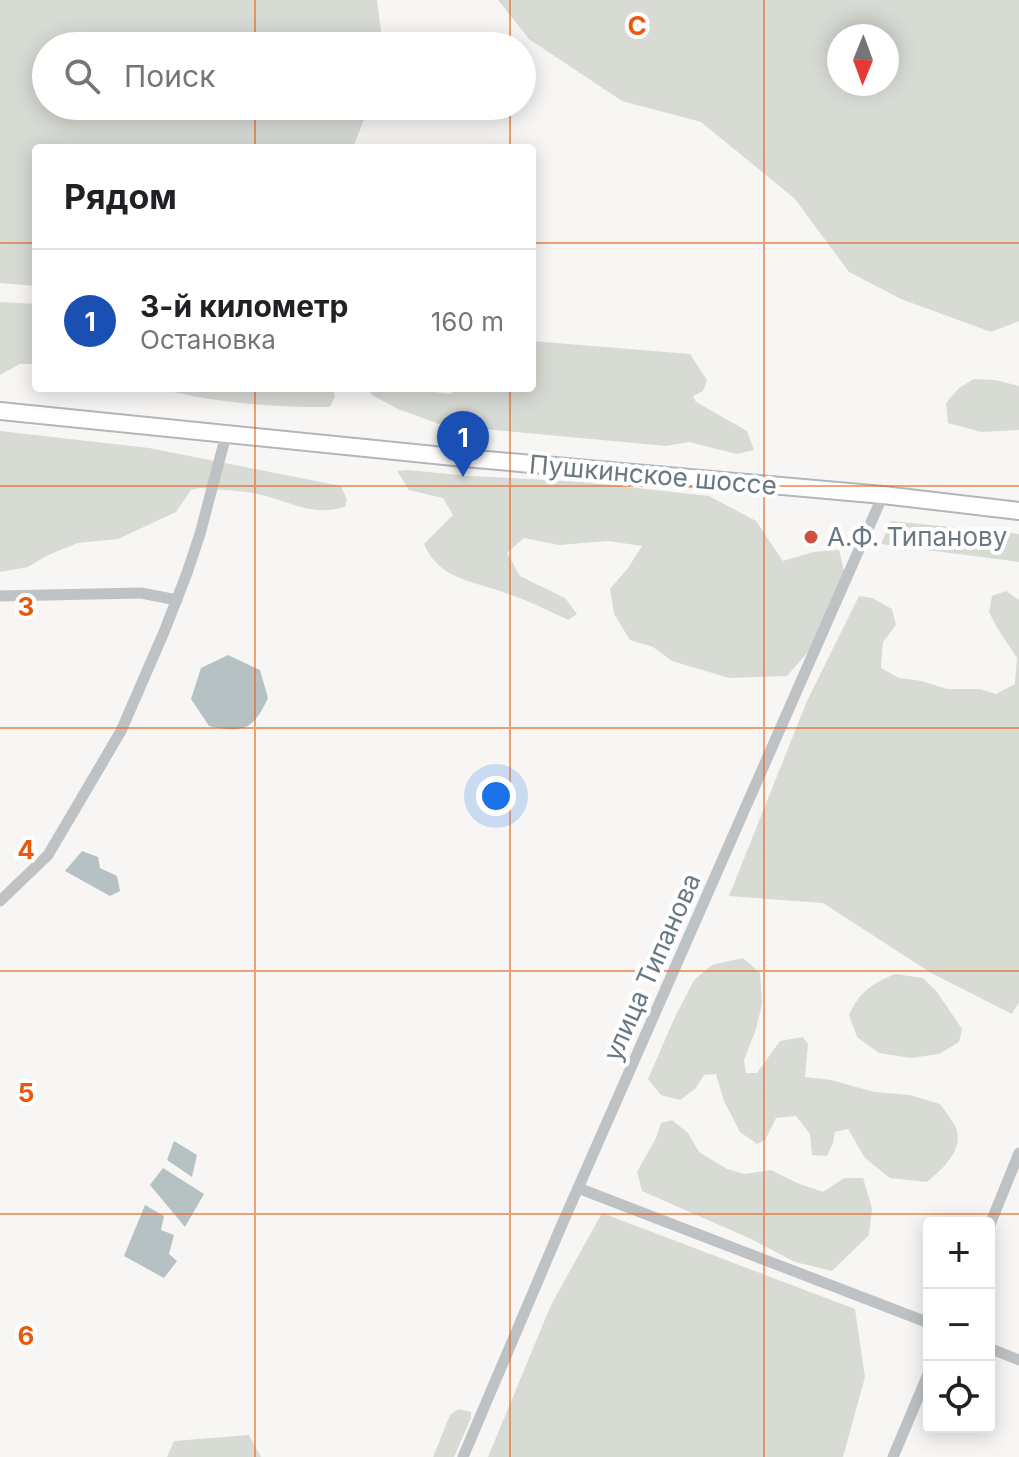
<!DOCTYPE html>
<html lang="ru">
<meta charset="utf-8">
<style>
:root{--surface:#fff;--page:#f6f6f6;--text:#202124;--muted:#757577;--line:#e0e0e0;--accent:#cd513e}
body{margin:0;font-family:Inter,sans-serif;background:var(--page);color:var(--text)}
.controls{position:absolute;right:24px;bottom:24px;display:grid;overflow:hidden;border-radius:8px;box-shadow:0 4px 20px #0003}
.controls button{width:72px;height:72px;display:grid;place-items:center;padding:0;border:0;border-bottom:2px solid var(--line);background:var(--surface);color:var(--text);font:40px sans-serif}
.compass{position:absolute;left:827px;top:24px;width:72px;height:72px;border-radius:50%;background:var(--surface);box-shadow:0 4px 20px #0003;rotate:181deg}
.you{position:absolute;left:496px;top:796px;width:28px;height:28px;margin:-20px;border:6px solid #fff;border-radius:50%;background:#1a73e8;box-shadow:0 0 0 12px #1a73e833}
.badge{display:grid;place-items:center;width:52px;height:52px;border-radius:50%;background:var(--accent);color:#fff;font-size:26px;font-weight:700}
.pin{position:absolute;translate:-50% -66px;filter:drop-shadow(0 2px 4px #0008)}
.pin::after{content:'';position:absolute;top:42px;width:28px;height:24px;background:inherit;clip-path:polygon(0 0,100% 0,50% 100%)}
.list{margin:0;padding:0;list-style:none}
h2{display:flex;justify-content:space-between;align-items:center;height:104px;margin:0;padding:0 32px;font-size:34px}
h2 small{font-size:26px;font-weight:400;color:var(--muted)}
.list li{display:grid;grid-template-columns:52px 1fr auto;gap:24px;align-items:center;box-sizing:border-box;height:144px;padding:0 32px;border-top:2px solid var(--line)}
.list b{display:block;font-size:30px;white-space:nowrap}
.list p{margin:0;font-size:26px;white-space:nowrap;color:var(--muted)}
.list em{font-size:26px;font-style:normal;color:var(--muted)}
.icon{flex:none;width:44px;height:44px;fill:none;stroke:currentColor;stroke-width:2;stroke-linecap:round;stroke-linejoin:round}
.map{position:relative;flex:none;width:1019px;height:1457px;overflow:hidden}
.search{position:absolute;background:var(--surface);box-shadow:0 4px 20px #0003;left:32px;top:32px;width:504px;height:88px;display:flex;align-items:center;gap:20px;box-sizing:border-box;padding:0 28px;border-radius:44px;color:var(--muted);font-size:30px}
.panel{position:absolute;background:var(--surface);box-shadow:0 4px 20px #0003;left:32px;top:144px;width:504px;height:248px;border-radius:8px}
.map>svg:first-child{display:block}
.green{fill:#d7dbd4;fill-rule:evenodd}
.water{fill:#b6c1c4}
.lines{fill:none;stroke-linecap:round;stroke-linejoin:round}
.secondary-casing{stroke:#b1b6b9;stroke-width:20}
.minor{stroke:#bec2c5;stroke-width:11}
.secondary{stroke:#fff;stroke-width:16}
.grid{fill:none;stroke:#e8590c;stroke-width:2;stroke-opacity:0.55}
.poi-dot{fill:#cd513e;stroke:#fff;stroke-width:3}
.labels{text-anchor:middle;stroke-width:8;stroke-linejoin:round;paint-order:stroke}
.street-label{font-size:26px;fill:#6a7981;stroke:#fff}
.poi-label{font-size:26px;fill:#6a7981;stroke:#fff;text-anchor:start}
.grid-label{font-size:26px;text-anchor:middle;font-weight:bold;fill:#e8590c;stroke:#fff;stroke-width:8;stroke-linejoin:round;paint-order:stroke}
</style>
<div class="map">
<svg width="1019" height="1457" viewBox="0 0 1019 1457">
<rect width="100%" height="100%" fill="#f7f6f4"/>
<g class="green">
<path d="M0,0h377l6,46h-337v60h323l-16,42h-317v138l-36,-3z"/>
<path d="M498,0h521v321l-28,11 -90,-33 -52,-27 -54,-73 -94,-77 -79,-21 -93,-62zM839,36h48v48h-48z"/>
<path d="M0,302l36,2v60h-16l-20,11z"/>
<path d="M532,341l158,13 17,26 -4,11 -10,5 3,6 51,29 7,19 -17,4 -48,-12 -23,4 -224,-21 -44,-16 -26,-14 -4,-7h57l8,4 18,2 6,-6h75z"/>
<path d="M974,379l21,1 24,6v44l-38,2 -33,-9 -2,-20 13,-15z"/>
<path d="M157,388h176l2,9 -5,10c-60,0 -115,-4 -173,-19z"/>
<path d="M0,431l149,17 192,38 6,14 -2,7c-35,10 -55,-6 -87,-13 -18,-4 -39,-4 -58,-6l-9,2 -15,22 -58,27 -40,4 -30,12 -20,12 -28,5z"/>
<path d="M407,470l63,6 113,6 126,14 47,25 27,40 30,-9 26,-2 7,29 -22,39 -16,34 -21,24 -58,2 -57,-17 -19,-14 -23,-7 -16,-26 -4,-25 18,-21 14,-22 -34,-5 -49,4 -35,-7 -17,15 13,23 45,22 12,16 -9,6c-21,-10 -43,-21 -65,-28 -31,-11 -64,-13 -79,-48l29,-29 -10,-17 -34,-8 -12,-19z"/>
<path d="M891,521l128,13v28l-138,-18z"/>
<path d="M1006,591l13,9v402l-7,12 -81,-41 -108,-70 -94,-7 78,-195 52,-105 13,2 20,11 4,16 -13,17 -2,26 18,10 23,3 25,8h33l16,5 19,-10 2,-26 -21,-32 -7,-14 3,-16z"/>
<path d="M743,958l17,15 2,31 -6,25 -12,31 2,13h11l23,-32 23,-4 5,7 -3,33 26,3 43,12 36,3 30,9c5,7 11,14 15,22 11,23 -13,43 -28,56l-37,-4 -25,-20 -17,-29 -13,3 -2,11 -6,13 -15,-1 -2,-21 -14,-18 -20,2 -11,22 -8,4 -17,-12 -16,-31 -8,-27 -12,1 -9,14 -15,11 -19,-5 -13,-16 26,-60 20,-39 18,-15z"/>
<path d="M895,974l28,4 14,14 25,37 -3,13 -20,12 -28,4 -32,-5 -22,-16 -8,-22c11,-24 23,-31 46,-41z"/>
<path d="M672,1120l16,13 11,19 28,17 18,5 26,-4 26,13 26,9 21,-14h19l9,30 -3,27 -37,36 -37,-9 -44,-23 -109,-48 -5,-19 19,-34 5,-15z"/>
<path d="M602,1213l253,96 10,68 -22,80h-355l63,-152z"/>
<path d="M459,1409l12,3v6l-17,39h-21l17,-42z"/>
<path d="M249,1435l12,22h-94l7,-16z"/>
</g>
<g class="water">
<path d="M228,655l32,15 8,28c-15,32 -25,36 -59,28l-18,-27 10,-31z"/>
<path d="M82,851l16,6 2,11 17,8 3,15 -10,5 -45,-25z"/>
<path d="M174,1141l23,14 -5,22 -25,-17z"/>
<path d="M163,1168l41,26 -19,33 -35,-42z"/>
<path d="M145,1205l19,11 -3,14 13,5 -5,19 8,7 -13,17 -40,-22z"/>
</g>
<g class="lines">
<defs>
<path id="secondary" d="M0,411l464,47 419,37 136,16"/>
</defs>
<use href="#secondary" class="secondary-casing"/>
<g class="minor">
<path d="M0,596l141,-3 36,7"/>
<path d="M0,901l48,-46 73,-124 43,-99 23,-59 13,-39 26,-99"/>
<path d="M578,1188l351,135"/>
<path d="M989,1227l30,-74"/>
<path d="M989,1348l30,12"/>
<path d="M463,1457l97,-228 323,-734"/>
<path d="M893,1457l36,-85"/>
</g>
<use href="#secondary" class="secondary"/>
</g>
<path class="grid" d="M255,0v46M510,0v46M764,0v1457M255,106v42M510,106v42M0,243h36M532,243h487M255,388v1069M510,388v1069M0,486h1019M0,728h1019M0,971h1019M0,1214h1019"/>
<circle class="poi-dot" cx="811" cy="537" r="8"/>
<g class="labels">
<g class="street-label">
<text transform="translate(653 475) rotate(5)" y="9">Пушкинское шоссе</text>
<text transform="translate(652 967) rotate(-66)" y="9">улица Типанова</text>
</g>
<g class="poi-label">
<text x="827" y="546">А.Ф. Типанову</text>
</g>
</g>
<g class="grid-label">
<text x="637" y="35">C</text>
<text x="26" y="616">3</text>
<text x="26" y="859">4</text>
<text x="26" y="1102">5</text>
<text x="26" y="1345">6</text>
</g>
</svg>
<div class="controls">
<button>+</button>
<button>−</button>
<button><svg class="icon" aria-label="locate" viewBox="0 0 24 24"><circle cx="12" cy="12" r="6"/><path d="M12 2v4M12 18v4M2 12h4M18 12h4"/></svg></button>
</div>
<svg class="compass" viewBox="-18 -18 36 36"><path d="M0-13l5 13h-10z" fill="#e53935"/><path d="M0 13l5-13h-10z" fill="#757577"/></svg>
<div class="you"></div>
<div class="pin badge" style="left:463px;top:477px;background:#1a4fb4">1</div>
<div class="search"><svg class="icon" aria-label="search" viewBox="0 0 24 24"><circle cx="10" cy="10" r="6"/><path d="M15 15l6 6"/></svg>Поиск</div>
<section class="panel">
<h2>Рядом<small></small></h2>
<ul class="list">
<li><span class="badge" style="background:#1a4fb4">1</span><div><b>3-й километр</b><p>Остановка</p></div><em>160 m</em></li>
</ul>
</section>
</div>
